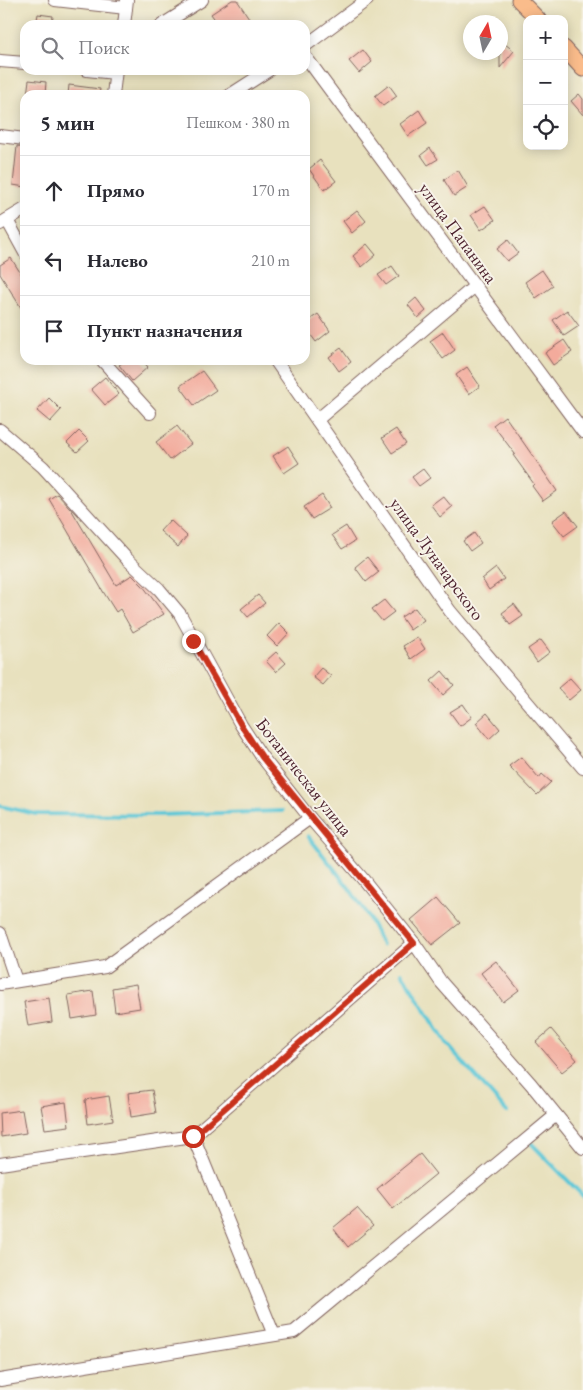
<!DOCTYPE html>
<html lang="ru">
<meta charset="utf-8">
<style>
:root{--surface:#fff;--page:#f2f2f3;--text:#2b2b33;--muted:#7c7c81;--line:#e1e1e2}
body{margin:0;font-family:"EB Garamond",serif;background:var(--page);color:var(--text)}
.controls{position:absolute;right:15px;top:15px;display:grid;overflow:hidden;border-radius:10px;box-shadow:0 2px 12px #0003}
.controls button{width:45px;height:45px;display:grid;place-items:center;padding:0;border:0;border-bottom:1px solid var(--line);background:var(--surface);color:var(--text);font:25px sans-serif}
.compass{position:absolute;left:463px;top:15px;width:45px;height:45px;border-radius:50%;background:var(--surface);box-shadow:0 2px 12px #0003;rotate:9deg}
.stop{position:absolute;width:15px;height:15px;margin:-11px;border:4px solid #c8321e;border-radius:50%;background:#fff}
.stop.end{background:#c8321e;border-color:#fff;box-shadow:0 1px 5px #0008}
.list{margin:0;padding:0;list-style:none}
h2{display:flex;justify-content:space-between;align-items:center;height:65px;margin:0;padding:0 20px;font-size:21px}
h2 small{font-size:16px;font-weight:400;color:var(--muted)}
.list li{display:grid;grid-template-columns:32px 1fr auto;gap:15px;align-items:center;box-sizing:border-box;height:70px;padding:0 20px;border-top:1px solid var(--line)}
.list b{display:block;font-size:19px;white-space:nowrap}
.list em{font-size:16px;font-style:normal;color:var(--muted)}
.icon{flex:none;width:28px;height:28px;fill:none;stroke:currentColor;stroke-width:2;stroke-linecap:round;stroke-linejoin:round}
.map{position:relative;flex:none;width:583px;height:1390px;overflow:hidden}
.search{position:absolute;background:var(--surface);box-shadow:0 2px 12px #0003;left:20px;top:20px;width:290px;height:55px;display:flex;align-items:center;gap:12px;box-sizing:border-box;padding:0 18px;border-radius:15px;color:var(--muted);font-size:19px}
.panel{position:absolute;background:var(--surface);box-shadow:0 2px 12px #0003;left:20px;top:90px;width:290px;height:275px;border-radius:15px}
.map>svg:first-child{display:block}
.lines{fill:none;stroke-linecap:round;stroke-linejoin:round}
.stream{stroke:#5dc7d7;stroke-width:4}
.building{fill:#f3ab9c}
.minor-casing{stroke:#81635e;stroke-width:14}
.major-casing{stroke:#81635e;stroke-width:17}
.minor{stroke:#fff;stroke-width:12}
.major{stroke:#fabc8b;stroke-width:15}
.route{stroke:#c8321e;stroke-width:6}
.labels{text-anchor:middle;stroke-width:4;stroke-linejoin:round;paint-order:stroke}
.street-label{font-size:18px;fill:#4a1f2b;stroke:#f7f3e8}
</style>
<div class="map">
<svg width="583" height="1390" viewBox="0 0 583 1390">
<rect width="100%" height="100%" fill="#f7f3e8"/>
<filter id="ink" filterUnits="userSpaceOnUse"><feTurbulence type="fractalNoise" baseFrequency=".02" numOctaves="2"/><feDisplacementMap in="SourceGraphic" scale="10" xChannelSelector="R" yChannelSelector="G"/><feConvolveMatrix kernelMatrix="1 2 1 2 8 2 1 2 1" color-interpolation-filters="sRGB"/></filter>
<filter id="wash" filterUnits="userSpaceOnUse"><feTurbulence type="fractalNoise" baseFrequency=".0096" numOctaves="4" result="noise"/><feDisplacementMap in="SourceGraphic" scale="20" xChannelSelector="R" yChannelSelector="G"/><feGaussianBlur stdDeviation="1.12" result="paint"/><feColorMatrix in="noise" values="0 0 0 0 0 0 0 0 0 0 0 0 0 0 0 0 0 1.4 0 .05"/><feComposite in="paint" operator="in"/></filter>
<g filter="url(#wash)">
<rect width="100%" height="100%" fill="#e8e1be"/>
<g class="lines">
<g class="stream">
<path d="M0,806l36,8 122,1 124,-4"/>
<path d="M308,836l41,52 19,28 14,29"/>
<path d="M402,973l44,70 61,69"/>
<path d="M529,1141l54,55"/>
</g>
</g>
<g id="blocks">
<g class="building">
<path d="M232,0h5l12,18 -11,7h-19l-8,-11z"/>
<path d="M38,14l15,2 -1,9h-16z"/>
<path d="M500,40l14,11 -14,17z"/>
<path d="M363,50l9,12 -13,11 -10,-12z"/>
<path d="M29,80l17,2 -1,13h-18z"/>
<path d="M69,85l31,4 -1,6h-31z"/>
<path d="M389,85l8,11 -14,10 -8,-10z"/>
<path d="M579,94l4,5v16l-12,-14z"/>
<path d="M419,110l8,13 -19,13 -8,-12z"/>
<path d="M17,146l8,1v40l-12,-2z"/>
<path d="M430,148l8,11 -10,6 -7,-10z"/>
<path d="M320,160l16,21 -12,9 -15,-21z"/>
<path d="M458,170l10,17 -14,9 -10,-16z"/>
<path d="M485,206l10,14 -14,10 -10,-15z"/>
<path d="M357,210l9,11 -14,12 -9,-12z"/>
<path d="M508,240l10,13 -11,8 -10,-12z"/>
<path d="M367,244l9,11 -14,12 -9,-11z"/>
<path d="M11,258l14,22v34l-25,-40v-9z"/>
<path d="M392,266l7,10 -13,9 -8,-10z"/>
<path d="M542,270l11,16 -17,12 -11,-16z"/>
<path d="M416,298l10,13 -8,7 -10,-13z"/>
<path d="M567,310l12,16 -15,10 -11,-16z"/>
<path d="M318,314l12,17 -14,11 -11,-15v-4z"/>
<path d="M443,332l12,18 -12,9 -13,-18z"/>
<path d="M564,340l8,12 -19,13 -8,-12z"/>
<path d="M341,348l10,14 -12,9 -10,-14z"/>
<path d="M126,360h16l6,7 -16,14 -13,-16z"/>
<path d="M467,367l13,19 -11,8 -13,-19z"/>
<path d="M202,371l14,19 -22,15 -14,-19z"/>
<path d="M105,377l14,17 -14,11 -14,-16z"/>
<path d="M49,398l12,12 -11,12 -13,-11z"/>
<path d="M505,416l52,75 -14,10 -11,-15 2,-2 -21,-29 2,-1 -22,-29z"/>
<path d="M177,426l14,18 -21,16 -14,-18z"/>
<path d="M396,429l10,15 -14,9 -10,-15z"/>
<path d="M79,431l10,10 -12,11 -10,-9z"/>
<path d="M288,446l11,17 -15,10 -11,-17z"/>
<path d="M423,469l7,9 -11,8 -7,-9z"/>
<path d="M57,494l14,15 45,76 16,-10 11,11 21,28 -31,18 -13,-23 -4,3 -12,-19 -55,-94z"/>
<path d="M322,495l8,13 -18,11 -8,-12z"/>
<path d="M443,496l9,11 -12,10 -9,-12z"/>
<path d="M566,511l12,15 -14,10 -12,-15z"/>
<path d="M170,520l17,16 -9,11 -18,-16z"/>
<path d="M346,526l9,15 -13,8 -10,-14z"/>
<path d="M474,533l7,10 -11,8 -7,-10z"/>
<path d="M367,557l12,15 -13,10 -11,-15z"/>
<path d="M496,568l8,11 -15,11 -7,-11z"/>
<path d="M258,595l7,8 -17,14 -7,-8z"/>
<path d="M384,600l10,12 -12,9 -10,-12z"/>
<path d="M514,604l9,12 -13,9 -8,-12z"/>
<path d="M415,608l9,12 -14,10 -9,-13z"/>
<path d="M279,623l10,10 -12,13 -10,-10z"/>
<path d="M417,637l8,12 -14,10 -8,-13z"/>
<path d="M541,640l9,12 -13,10 -9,-13z"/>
<path d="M276,652l10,11 -10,9 -10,-11z"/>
<path d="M321,668l10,8 -8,9 -10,-8z"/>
<path d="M442,671l12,14 -11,10 -12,-14z"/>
<path d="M570,678l11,12 -12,10 -11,-12z"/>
<path d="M463,704l9,13 -12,9 -10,-14z"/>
<path d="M487,713l13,16 -11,10 -13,-16z"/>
<path d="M521,757l18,21 3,-4 9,8 -14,13 -28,-29z"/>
<path d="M438,897l22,26 -28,22 -21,-25z"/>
<path d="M496,961l23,29 -16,12 -22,-29z"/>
<path d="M136,984l4,24 -25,4 -3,-24z"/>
<path d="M93,991l3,24 -24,4 -4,-24z"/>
<path d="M49,998l3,24 -24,4 -4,-24z"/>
<path d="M551,1029l26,31 -15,12 -26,-30z"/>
<path d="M152,1090l4,23 -25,4 -3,-24z"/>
<path d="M109,1096l4,24 -25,4 -3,-24z"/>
<path d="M66,1102l3,24 -24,3 -4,-23z"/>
<path d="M22,1110l4,23 -25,4 -1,-24z"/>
<path d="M420,1154l16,20 -43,35 -16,-20z"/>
<path d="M357,1208l16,18 -25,21 -15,-19z"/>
</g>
</g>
</g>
<g filter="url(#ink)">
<use href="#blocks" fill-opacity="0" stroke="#81635e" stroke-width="1"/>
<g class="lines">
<defs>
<g id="minor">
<path d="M55,0l71,8"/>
<path d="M124,25l3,-25"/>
<path d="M162,25l40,-25"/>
<path d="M305,46l62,-46"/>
<path d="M305,56l278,376"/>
<path d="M0,61l25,2"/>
<path d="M87,70l28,3"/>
<path d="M113,95l3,-25"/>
<path d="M230,95l39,-25"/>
<path d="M0,136l25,3"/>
<path d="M7,220l18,33"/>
<path d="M0,224l25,-15"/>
<path d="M102,360l48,53"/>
<path d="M275,360l175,251 133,157"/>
<path d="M317,420l158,-134"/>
<path d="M0,430l43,37 84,92 32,30 21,25 61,111 21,32 48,61 52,60 52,65 27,39 90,102 52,64"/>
<path d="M0,933l16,48"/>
<path d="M0,984l105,-17 205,-149"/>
<path d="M193,1136l81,199"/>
<path d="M0,1164l193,-28 221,-193"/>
<path d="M0,1380l294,-48 262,-217"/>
</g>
<g id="major">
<path d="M519,0l19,19"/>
<path d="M564,48l19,21"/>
</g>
</defs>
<use href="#minor" class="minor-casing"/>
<use href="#major" class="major-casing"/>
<use href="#minor" class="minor"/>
<use href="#major" class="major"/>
</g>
</g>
<g class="lines" filter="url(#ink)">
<path class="route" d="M193,1136l221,-193 -152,-186 -21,-32 -48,-84"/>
</g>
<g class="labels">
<g class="street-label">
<text transform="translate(458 233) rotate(54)" y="6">улица Папанина</text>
<text transform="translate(437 559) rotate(54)" y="6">улица Луначарского</text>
<text transform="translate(304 777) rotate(52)" y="6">Ботаническая улица</text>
</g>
</g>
</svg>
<div class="controls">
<button>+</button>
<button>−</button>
<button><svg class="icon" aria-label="locate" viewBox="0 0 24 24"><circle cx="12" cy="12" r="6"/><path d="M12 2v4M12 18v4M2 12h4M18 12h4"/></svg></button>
</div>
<svg class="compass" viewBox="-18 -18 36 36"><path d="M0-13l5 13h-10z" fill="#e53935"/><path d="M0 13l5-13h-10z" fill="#7c7c81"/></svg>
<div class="stop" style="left:193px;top:1136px"></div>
<div class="stop end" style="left:193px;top:641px"></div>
<div class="search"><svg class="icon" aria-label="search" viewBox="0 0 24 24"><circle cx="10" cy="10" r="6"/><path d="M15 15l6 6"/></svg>Поиск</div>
<section class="panel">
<h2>5 мин<small>Пешком · 380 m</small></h2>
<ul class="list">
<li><svg class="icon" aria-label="ahead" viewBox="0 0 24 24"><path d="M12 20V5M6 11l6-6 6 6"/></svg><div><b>Прямо</b></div><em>170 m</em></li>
<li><svg class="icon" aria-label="left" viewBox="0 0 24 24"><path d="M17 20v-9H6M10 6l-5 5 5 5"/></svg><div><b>Налево</b></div><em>210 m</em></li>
<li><svg class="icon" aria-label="arrive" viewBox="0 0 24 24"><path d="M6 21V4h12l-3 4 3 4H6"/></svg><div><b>Пункт назначения</b></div></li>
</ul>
</section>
</div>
